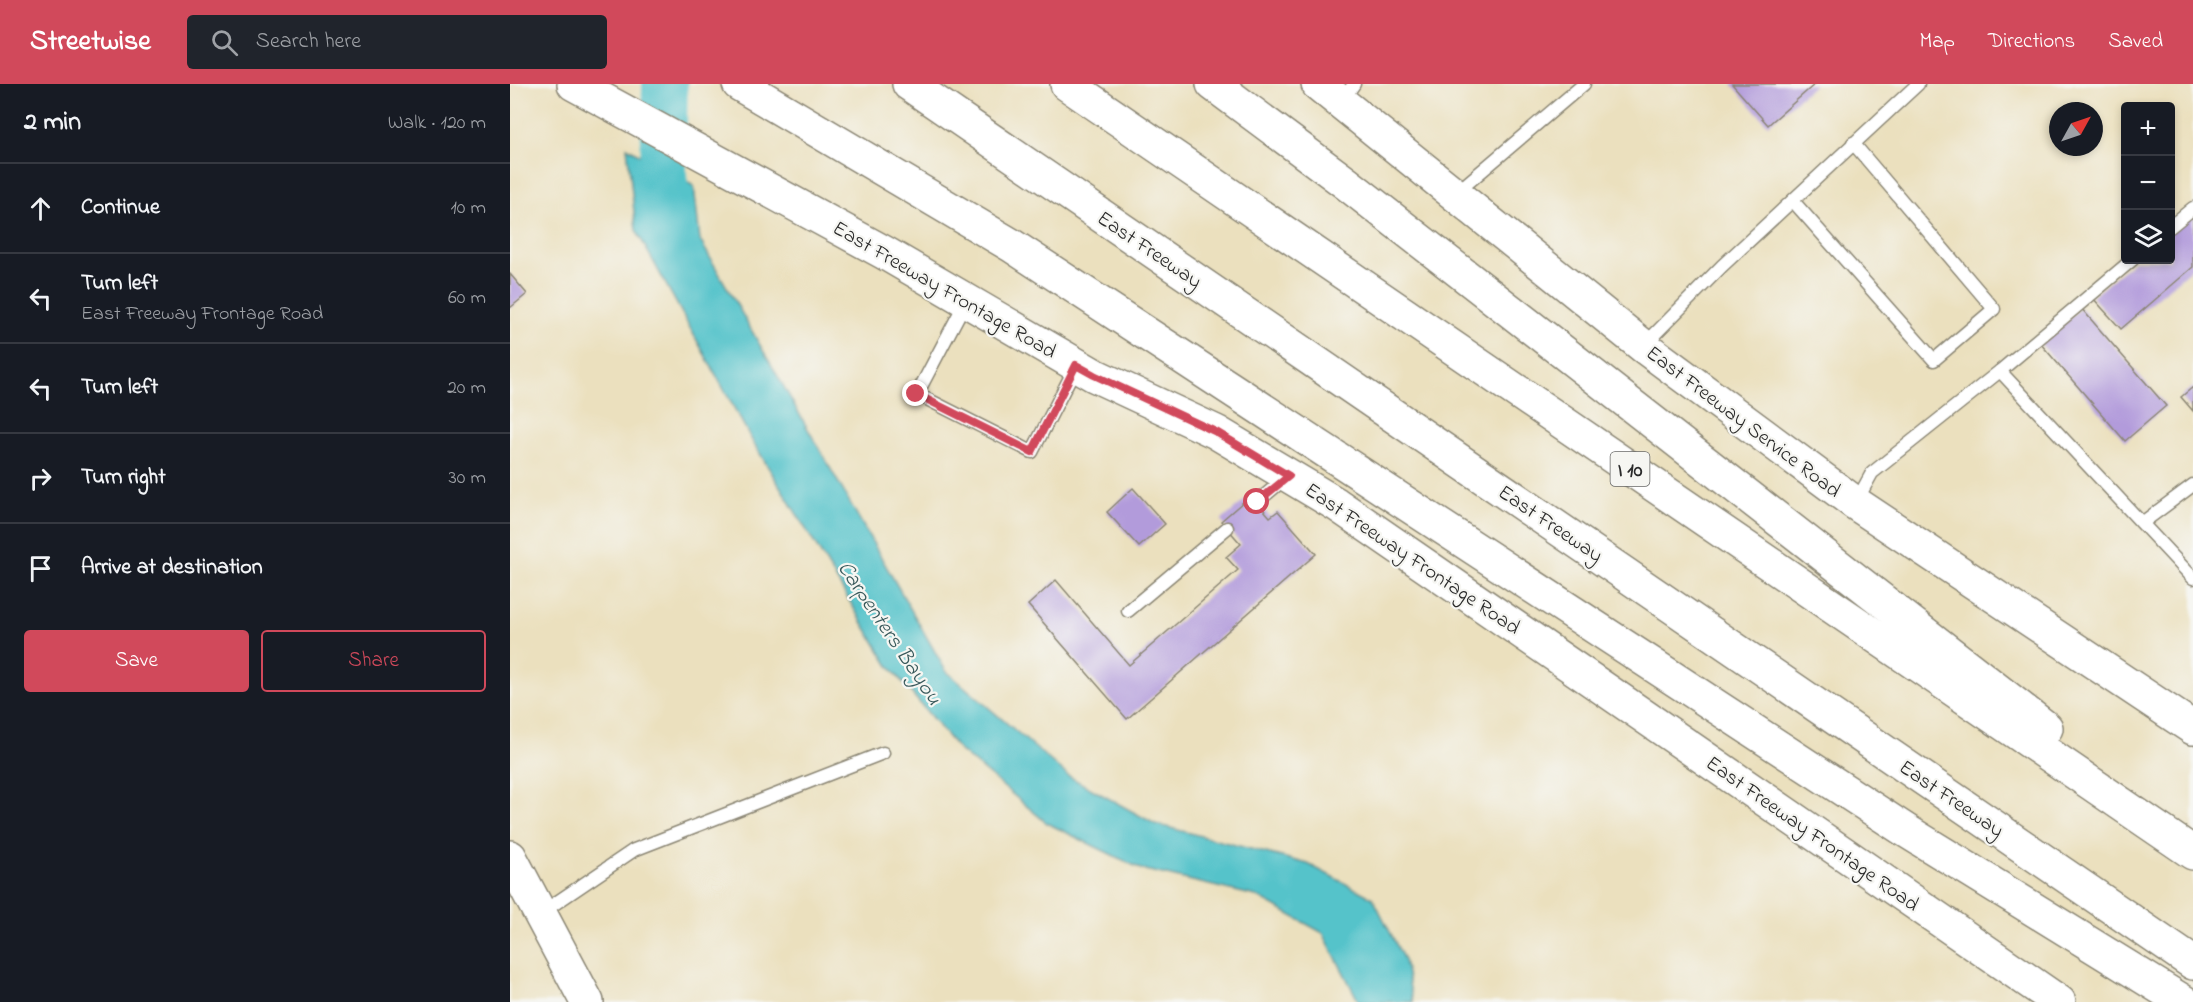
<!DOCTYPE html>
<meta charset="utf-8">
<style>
:root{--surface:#171b24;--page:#20242c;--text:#f1f3f6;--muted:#9ea1a6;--line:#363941;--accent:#d1495b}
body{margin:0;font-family:"Indie Flower",sans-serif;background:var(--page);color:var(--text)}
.controls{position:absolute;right:18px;top:18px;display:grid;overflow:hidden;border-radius:6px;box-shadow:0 3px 9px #0003}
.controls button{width:54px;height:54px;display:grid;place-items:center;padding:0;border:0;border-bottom:2px solid var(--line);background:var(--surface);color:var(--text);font:30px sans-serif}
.compass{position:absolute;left:1539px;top:18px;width:54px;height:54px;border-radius:50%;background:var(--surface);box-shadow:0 3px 9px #0003;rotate:50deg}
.stop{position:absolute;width:18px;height:18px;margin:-14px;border:4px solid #d1495b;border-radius:50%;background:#fff}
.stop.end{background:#d1495b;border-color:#fff;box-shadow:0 2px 6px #0008}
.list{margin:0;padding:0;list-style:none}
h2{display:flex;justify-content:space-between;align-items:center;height:78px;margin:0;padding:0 24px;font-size:26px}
h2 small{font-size:20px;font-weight:400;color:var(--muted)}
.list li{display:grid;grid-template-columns:39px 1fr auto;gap:18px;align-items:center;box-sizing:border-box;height:90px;padding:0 24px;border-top:2px solid var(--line)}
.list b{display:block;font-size:22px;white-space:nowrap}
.list p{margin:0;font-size:20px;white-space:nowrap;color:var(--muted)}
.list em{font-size:20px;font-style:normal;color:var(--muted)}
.actions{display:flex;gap:12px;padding:18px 24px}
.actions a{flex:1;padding:14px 0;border:2px solid var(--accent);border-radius:6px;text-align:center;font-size:21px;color:var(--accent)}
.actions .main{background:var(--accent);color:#fff}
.icon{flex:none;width:33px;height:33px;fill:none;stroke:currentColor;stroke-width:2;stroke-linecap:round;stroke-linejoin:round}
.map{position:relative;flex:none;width:1683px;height:918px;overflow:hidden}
header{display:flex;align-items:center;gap:36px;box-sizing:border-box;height:84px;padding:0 30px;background:var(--accent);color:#fff}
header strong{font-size:28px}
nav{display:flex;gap:33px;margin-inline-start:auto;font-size:21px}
.search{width:420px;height:54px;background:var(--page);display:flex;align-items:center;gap:15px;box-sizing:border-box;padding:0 21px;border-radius:6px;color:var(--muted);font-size:22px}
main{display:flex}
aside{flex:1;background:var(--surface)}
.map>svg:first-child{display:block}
.water{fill:#55c3ca;stroke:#40777a;stroke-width:1.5}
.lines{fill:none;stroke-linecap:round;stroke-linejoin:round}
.river{stroke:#55c3ca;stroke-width:46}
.building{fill:#b29bdb}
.lane-casing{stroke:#8b8674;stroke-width:15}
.secondary-casing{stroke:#8b8674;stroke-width:36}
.highway-casing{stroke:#8b8674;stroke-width:36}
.lane{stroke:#fff;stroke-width:12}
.secondary{stroke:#fff;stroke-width:33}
.highway{stroke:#fff;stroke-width:33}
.route{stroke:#d1495b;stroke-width:8}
.labels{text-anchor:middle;stroke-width:4.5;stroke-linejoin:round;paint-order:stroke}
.shield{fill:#f6f6f2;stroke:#686867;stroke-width:1.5}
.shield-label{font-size:20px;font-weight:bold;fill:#2b2b2b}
.street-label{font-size:21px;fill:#2b2b2b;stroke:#f6f6f2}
.water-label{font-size:22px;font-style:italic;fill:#38595b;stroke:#f6f6f2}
</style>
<header>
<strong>Streetwise</strong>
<div class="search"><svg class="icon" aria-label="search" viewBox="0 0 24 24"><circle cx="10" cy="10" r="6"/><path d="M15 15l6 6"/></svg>Search here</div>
<nav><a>Map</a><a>Directions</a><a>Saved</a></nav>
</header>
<main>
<aside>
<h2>2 min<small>Walk · 120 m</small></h2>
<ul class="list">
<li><svg class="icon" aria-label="ahead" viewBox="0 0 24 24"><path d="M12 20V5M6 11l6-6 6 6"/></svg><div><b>Continue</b></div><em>10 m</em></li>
<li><svg class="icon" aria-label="left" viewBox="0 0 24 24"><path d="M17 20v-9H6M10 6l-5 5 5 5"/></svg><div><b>Turn left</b><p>East Freeway Frontage Road</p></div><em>60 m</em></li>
<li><svg class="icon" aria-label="left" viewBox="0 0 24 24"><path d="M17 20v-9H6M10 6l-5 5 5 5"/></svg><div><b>Turn left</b></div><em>20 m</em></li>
<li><svg class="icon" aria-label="right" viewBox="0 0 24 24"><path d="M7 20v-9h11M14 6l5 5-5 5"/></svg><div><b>Turn right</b></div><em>30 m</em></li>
<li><svg class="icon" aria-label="arrive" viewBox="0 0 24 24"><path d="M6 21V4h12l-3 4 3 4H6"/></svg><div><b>Arrive at destination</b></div></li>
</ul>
<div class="actions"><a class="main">Save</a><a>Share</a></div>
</aside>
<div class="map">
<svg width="1683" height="918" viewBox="0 0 1683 918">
<rect width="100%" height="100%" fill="#f6f6f2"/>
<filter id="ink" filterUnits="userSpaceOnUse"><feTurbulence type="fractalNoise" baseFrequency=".0167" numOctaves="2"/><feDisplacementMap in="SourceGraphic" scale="12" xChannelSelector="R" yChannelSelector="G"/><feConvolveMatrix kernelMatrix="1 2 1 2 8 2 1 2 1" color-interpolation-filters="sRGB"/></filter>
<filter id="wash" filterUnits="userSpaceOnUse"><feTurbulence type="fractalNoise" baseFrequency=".008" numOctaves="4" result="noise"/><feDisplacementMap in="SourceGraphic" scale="24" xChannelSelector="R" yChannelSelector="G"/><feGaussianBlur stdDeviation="1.35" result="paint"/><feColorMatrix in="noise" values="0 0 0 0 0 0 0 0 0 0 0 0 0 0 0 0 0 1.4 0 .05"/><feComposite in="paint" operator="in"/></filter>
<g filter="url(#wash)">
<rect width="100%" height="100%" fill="#ebe0be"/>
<path class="water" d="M117,63l67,39 6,54 246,431 122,105 87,48 153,40 65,34 31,62 9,42h-54l-36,-69 -67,-37 -115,-27 -94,-46 -89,-74 -69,-83 -136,-224 -117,-212z"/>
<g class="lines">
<path class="river" d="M155,0l-2,82 7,67"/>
</g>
<g id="blocks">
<g class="building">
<path d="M1222,0h83l-47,41z"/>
<path d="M1683,125v58l-72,62 -29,-32 43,-37h35v-31z"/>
<path d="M0,190l17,20 -17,14z"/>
<path d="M1571,224l85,98 -41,35 -85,-98z"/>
<path d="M1683,303v24l-12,-14z"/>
<path d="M623,404l32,36 -26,23 -32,-35z"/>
<path d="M741,411l19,22 8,-6 38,43 -189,165 -99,-114 28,-25 73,85 109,-95 -12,-13 15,-13 -20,-23z"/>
</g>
</g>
</g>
<g filter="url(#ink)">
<use href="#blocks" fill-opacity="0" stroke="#8b8674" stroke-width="1.5"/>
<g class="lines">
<defs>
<g id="lane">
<path d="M832,17l12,-17"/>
<path d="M947,108l127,-108"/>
<path d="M1283,117l141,159 60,-51 -141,-166"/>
<path d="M1660,143l23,-19"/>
<path d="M456,217l-49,93 115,58 44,-86"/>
<path d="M1134,261l78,-79 196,-182"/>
<path d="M1490,287l193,207"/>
<path d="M747,418l31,-26"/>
<path d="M1346,418l16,-29 128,-102 132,-111"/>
<path d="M1632,439l51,-38"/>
<path d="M618,527l99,-83"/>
<path d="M31,829l93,-63 249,-97"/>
</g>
<g id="secondary">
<path d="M64,0l311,169 209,122 122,57 120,72 723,498"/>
<path d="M808,0l325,262 212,157 338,225"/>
<path d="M0,773l77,145"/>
</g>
<g id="highway">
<path d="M229,0l272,161 894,585 279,172"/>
<path d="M399,0l1284,879"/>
<path d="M557,0l1126,769"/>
<path d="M703,0l133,99 700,545"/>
</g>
</defs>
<use href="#lane" class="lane-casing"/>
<use href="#secondary" class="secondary-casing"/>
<use href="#highway" class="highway-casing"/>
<use href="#lane" class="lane"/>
<use href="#secondary" class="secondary"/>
<use href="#highway" class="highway"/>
</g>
</g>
<g class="lines" filter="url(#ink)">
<path class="route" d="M406,310l116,58 44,-87 18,10 122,57 73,44 -32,26"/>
</g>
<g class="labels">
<rect class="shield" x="1100.5" y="368" width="39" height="34" rx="4.5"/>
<g class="shield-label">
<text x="1120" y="392">I 10</text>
</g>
<g class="street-label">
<text transform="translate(640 165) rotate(34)" y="7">East Freeway</text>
<text transform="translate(435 205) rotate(30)" y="7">East Freeway Frontage Road</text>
<text transform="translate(1234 337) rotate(37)" y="7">East Freeway Service Road</text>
<text transform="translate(1041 439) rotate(34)" y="7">East Freeway</text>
<text transform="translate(903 474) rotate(34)" y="7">East Freeway Frontage Road</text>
<text transform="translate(1442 714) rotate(34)" y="7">East Freeway</text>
<text transform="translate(1303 749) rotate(35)" y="7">East Freeway Frontage Road</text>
</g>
<g class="water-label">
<text transform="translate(381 548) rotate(56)" y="8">Carpenters Bayou</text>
</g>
</g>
</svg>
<div class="controls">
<button>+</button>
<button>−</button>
<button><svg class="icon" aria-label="layers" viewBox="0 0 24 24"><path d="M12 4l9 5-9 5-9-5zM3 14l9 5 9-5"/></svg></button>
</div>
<svg class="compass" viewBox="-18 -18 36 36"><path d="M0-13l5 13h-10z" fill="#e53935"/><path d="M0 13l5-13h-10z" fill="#9ea1a6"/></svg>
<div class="stop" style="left:747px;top:418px"></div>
<div class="stop end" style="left:406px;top:310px"></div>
</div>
</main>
